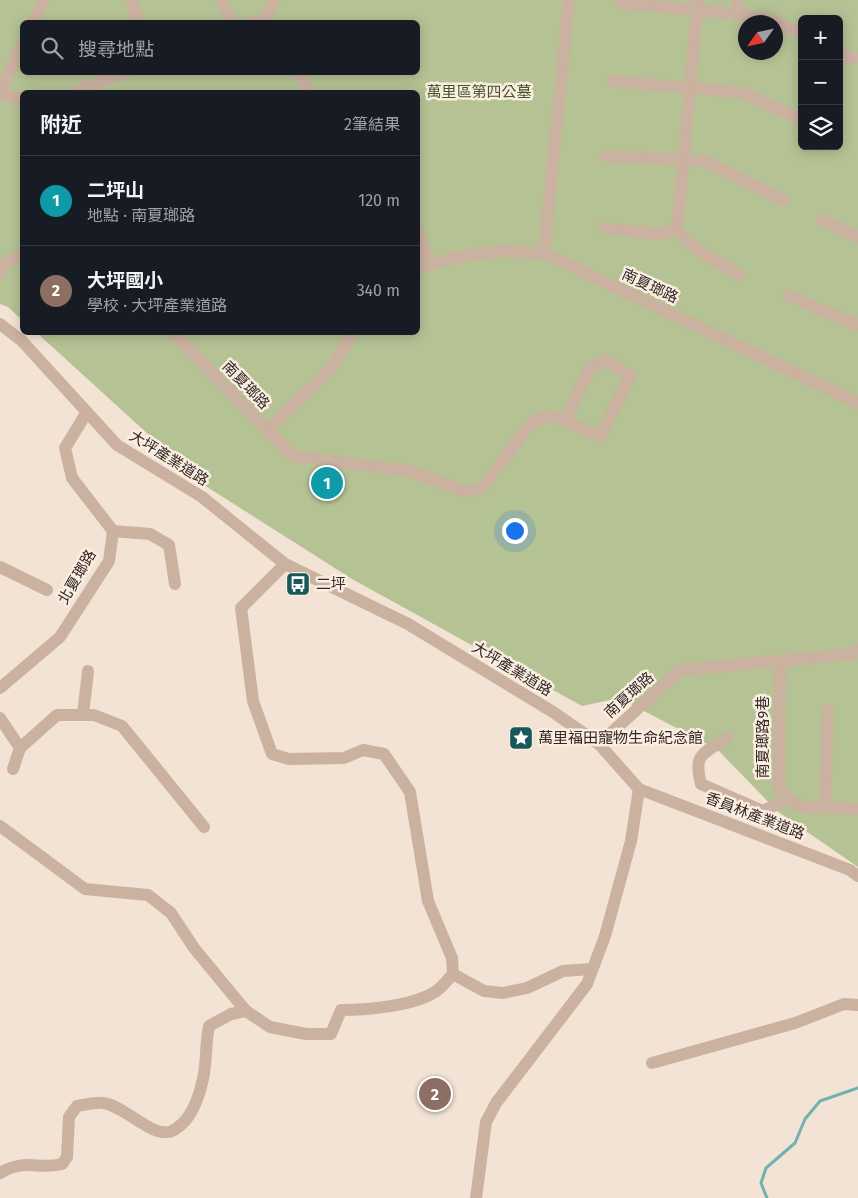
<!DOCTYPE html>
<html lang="zh-TW">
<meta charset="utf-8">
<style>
:root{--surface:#171b24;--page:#242831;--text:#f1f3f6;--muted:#9ea1a6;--line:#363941;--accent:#8fadaf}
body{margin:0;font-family:"Fira Sans","Noto Sans TC",sans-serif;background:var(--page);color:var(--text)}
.controls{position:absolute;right:15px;top:15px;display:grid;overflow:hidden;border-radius:8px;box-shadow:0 2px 12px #0003}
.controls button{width:45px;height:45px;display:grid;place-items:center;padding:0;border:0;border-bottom:1px solid var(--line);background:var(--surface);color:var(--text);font:25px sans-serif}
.compass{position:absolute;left:738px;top:15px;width:45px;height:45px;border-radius:50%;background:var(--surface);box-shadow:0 2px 12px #0003;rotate:236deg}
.you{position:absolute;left:514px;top:530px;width:18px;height:18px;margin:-12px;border:4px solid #fff;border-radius:50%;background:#1a73e8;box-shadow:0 0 0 8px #1a73e833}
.badge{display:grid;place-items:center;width:32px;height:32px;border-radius:50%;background:var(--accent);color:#fff;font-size:16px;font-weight:700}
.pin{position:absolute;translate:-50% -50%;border:2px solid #fff;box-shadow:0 1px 5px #0006}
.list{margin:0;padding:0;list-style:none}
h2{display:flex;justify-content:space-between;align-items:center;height:65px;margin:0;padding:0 20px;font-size:21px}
h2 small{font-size:16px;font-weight:400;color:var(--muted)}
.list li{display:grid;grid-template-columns:32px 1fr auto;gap:15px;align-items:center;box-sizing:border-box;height:90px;padding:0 20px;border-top:1px solid var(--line)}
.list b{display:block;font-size:19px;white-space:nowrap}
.list p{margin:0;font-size:16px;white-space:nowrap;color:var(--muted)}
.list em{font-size:16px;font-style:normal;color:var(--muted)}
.icon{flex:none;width:28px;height:28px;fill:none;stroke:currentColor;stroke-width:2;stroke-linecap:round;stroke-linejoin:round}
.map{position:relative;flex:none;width:858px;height:1198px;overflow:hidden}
.search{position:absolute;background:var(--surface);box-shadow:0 2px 12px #0003;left:20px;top:20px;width:400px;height:55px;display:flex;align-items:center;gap:12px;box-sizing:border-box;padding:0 18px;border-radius:8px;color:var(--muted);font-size:19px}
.panel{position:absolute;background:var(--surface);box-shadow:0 2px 12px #0003;left:20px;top:90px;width:400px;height:245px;border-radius:8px}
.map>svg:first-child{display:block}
.green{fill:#b5c294;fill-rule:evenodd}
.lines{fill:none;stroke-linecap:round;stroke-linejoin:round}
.stream{stroke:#72b1b0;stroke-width:3}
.minor{stroke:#cbb1a0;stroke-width:12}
.labels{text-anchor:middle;stroke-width:5;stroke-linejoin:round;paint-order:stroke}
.park-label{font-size:15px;fill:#465426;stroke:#faede1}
.street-label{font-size:15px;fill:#342824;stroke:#faede1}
.poi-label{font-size:15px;fill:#342824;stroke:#faede1;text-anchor:start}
</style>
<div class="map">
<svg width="858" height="1198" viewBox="0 0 858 1198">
<rect width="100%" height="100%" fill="#f2e3d5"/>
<path class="green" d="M0,0h858v867l-81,-56 -60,-62 -98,-51 -37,8 -230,-127 -148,-94 -167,-152 381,-1v-240h-396v228l-14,-13 -8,-3zM802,19h37v127h-37zM22,22h396v50h-396zM746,22h30v30h-30z"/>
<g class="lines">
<path class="stream" d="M767,1198l-6,-15 5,-15 29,-25 10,-24 15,-18 38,-13"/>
<g class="minor">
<path d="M131,0l8,22"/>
<path d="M221,0l11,22"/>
<path d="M698,0l-21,230 19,19 43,26"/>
<path d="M620,3l118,11 36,7 28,13"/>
<path d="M738,14v-14"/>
<path d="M265,19l10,-19"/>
<path d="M33,22l11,-22"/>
<path d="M251,22l14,-3 2,3"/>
<path d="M839,52l14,6"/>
<path d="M298,72l12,20"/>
<path d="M613,81l131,12 58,27"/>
<path d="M0,92l22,-47"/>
<path d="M73,92l53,-20"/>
<path d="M0,93l22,7"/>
<path d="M605,156l100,5 78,39"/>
<path d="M822,220l36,17"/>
<path d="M604,228l52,6 21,-4"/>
<path d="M418,231l12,33"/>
<path d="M544,253l25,-253"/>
<path d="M418,268l35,-10 46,-7 45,2 314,150"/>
<path d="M0,274l2,-9 20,-10"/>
<path d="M789,296l69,29"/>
<path d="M0,324l22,17 95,104 85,52 83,67 123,60 145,88 46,32 40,45 211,81 8,6"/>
<path d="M173,332l94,98 65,-62 21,-36"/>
<path d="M267,430l26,26 117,15 55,21 17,-4 50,-66 16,-6 17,4 25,-52 16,-8 24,16 -30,61 -35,-17"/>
<path d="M113,531l37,3 19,11 6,39"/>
<path d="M285,564l-44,44 12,93 19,53 17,5 55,-1 19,-8 21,4 26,38 18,109 24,57 1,16"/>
<path d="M0,567l47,23"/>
<path d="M780,661l-1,128 9,10 13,8 57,2"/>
<path d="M0,688l60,-51 49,-76 4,-30 -41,-53 -7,-30 22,-36"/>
<path d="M83,715l5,-44"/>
<path d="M0,718l20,30 37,-33h37l28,11 82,101"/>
<path d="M727,738c-24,16 -34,15 -26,46l62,27 25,-12"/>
<path d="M599,744l81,-74 172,-16 6,-5"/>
<path d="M13,769l7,-21"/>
<path d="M825,808l3,-98"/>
<path d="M0,826l85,63 63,6 23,18 23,35 52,63"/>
<path d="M652,1063l143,-40 49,-19 14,1"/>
<path d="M0,1173c25,-15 38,-3 62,-9l5,-7 2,-40 8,-11c8,-1 19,-4 26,-3 22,3 47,33 66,29 5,-1 9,-5 13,-8 11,-10 18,-30 21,-45 4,-17 2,-34 6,-53l22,-12 15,-3 24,16 36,7h25l10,-24c26,0 77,-4 98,-21 5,-4 9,-10 14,-15l31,17 19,2 24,-5 36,-17 28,-2"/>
<path d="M476,1198l10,-76 10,-19 91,-119 18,-48 26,-95 8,-52"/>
</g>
</g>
<defs>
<symbol id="bus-square" viewBox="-11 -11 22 22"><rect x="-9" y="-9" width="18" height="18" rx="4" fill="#175858" stroke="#faede1"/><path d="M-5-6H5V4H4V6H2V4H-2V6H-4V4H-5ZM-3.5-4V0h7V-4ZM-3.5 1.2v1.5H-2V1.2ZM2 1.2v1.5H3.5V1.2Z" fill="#fff"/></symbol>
<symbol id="sight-square" viewBox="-11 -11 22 22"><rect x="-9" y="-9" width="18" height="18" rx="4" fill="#175858" stroke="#faede1"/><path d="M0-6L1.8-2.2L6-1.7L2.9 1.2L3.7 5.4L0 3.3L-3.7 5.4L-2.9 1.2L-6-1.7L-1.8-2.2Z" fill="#fff"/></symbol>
</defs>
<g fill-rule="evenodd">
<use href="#bus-square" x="284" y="570" width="28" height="28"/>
<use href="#sight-square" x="507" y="724" width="28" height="28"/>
</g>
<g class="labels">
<g class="park-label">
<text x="479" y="97">萬里區第四公墓</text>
</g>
<g class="street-label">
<text transform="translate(650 286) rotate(25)" y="5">南夏瑯路</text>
<text transform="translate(246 385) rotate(46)" y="5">南夏瑯路</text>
<text transform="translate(169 458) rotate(32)" y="5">大坪產業道路</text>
<text transform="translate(77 577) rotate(-60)" y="5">北夏瑯路</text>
<text transform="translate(512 669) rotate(31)" y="5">大坪產業道路</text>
<text transform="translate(629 695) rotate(-42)" y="5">南夏瑯路</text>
<text transform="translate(763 737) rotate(-90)" y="5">南夏瑯路9巷</text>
<text transform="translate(755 816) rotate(21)" y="5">香員林產業道路</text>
</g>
<g class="poi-label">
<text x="316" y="589">二坪</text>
<text x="538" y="743">萬里福田寵物生命紀念館</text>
</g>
</g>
</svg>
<div class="controls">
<button>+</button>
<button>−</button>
<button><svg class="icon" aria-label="layers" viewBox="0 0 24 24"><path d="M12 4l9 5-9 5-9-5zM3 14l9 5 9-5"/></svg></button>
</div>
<svg class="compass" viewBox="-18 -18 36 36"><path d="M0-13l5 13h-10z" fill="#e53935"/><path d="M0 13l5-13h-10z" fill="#9ea1a6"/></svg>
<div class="you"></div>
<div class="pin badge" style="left:327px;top:483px;background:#0f9aa8">1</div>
<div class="pin badge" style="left:435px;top:1094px;background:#8d6e63">2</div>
<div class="search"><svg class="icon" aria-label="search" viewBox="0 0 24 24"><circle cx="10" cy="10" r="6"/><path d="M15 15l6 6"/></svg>搜尋地點</div>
<section class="panel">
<h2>附近<small>2筆結果</small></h2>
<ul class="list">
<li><span class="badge" style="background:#0f9aa8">1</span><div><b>二坪山</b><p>地點 · 南夏瑯路</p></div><em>120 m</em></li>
<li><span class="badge" style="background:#8d6e63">2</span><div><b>大坪國小</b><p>學校 · 大坪產業道路</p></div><em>340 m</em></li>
</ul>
</section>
</div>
